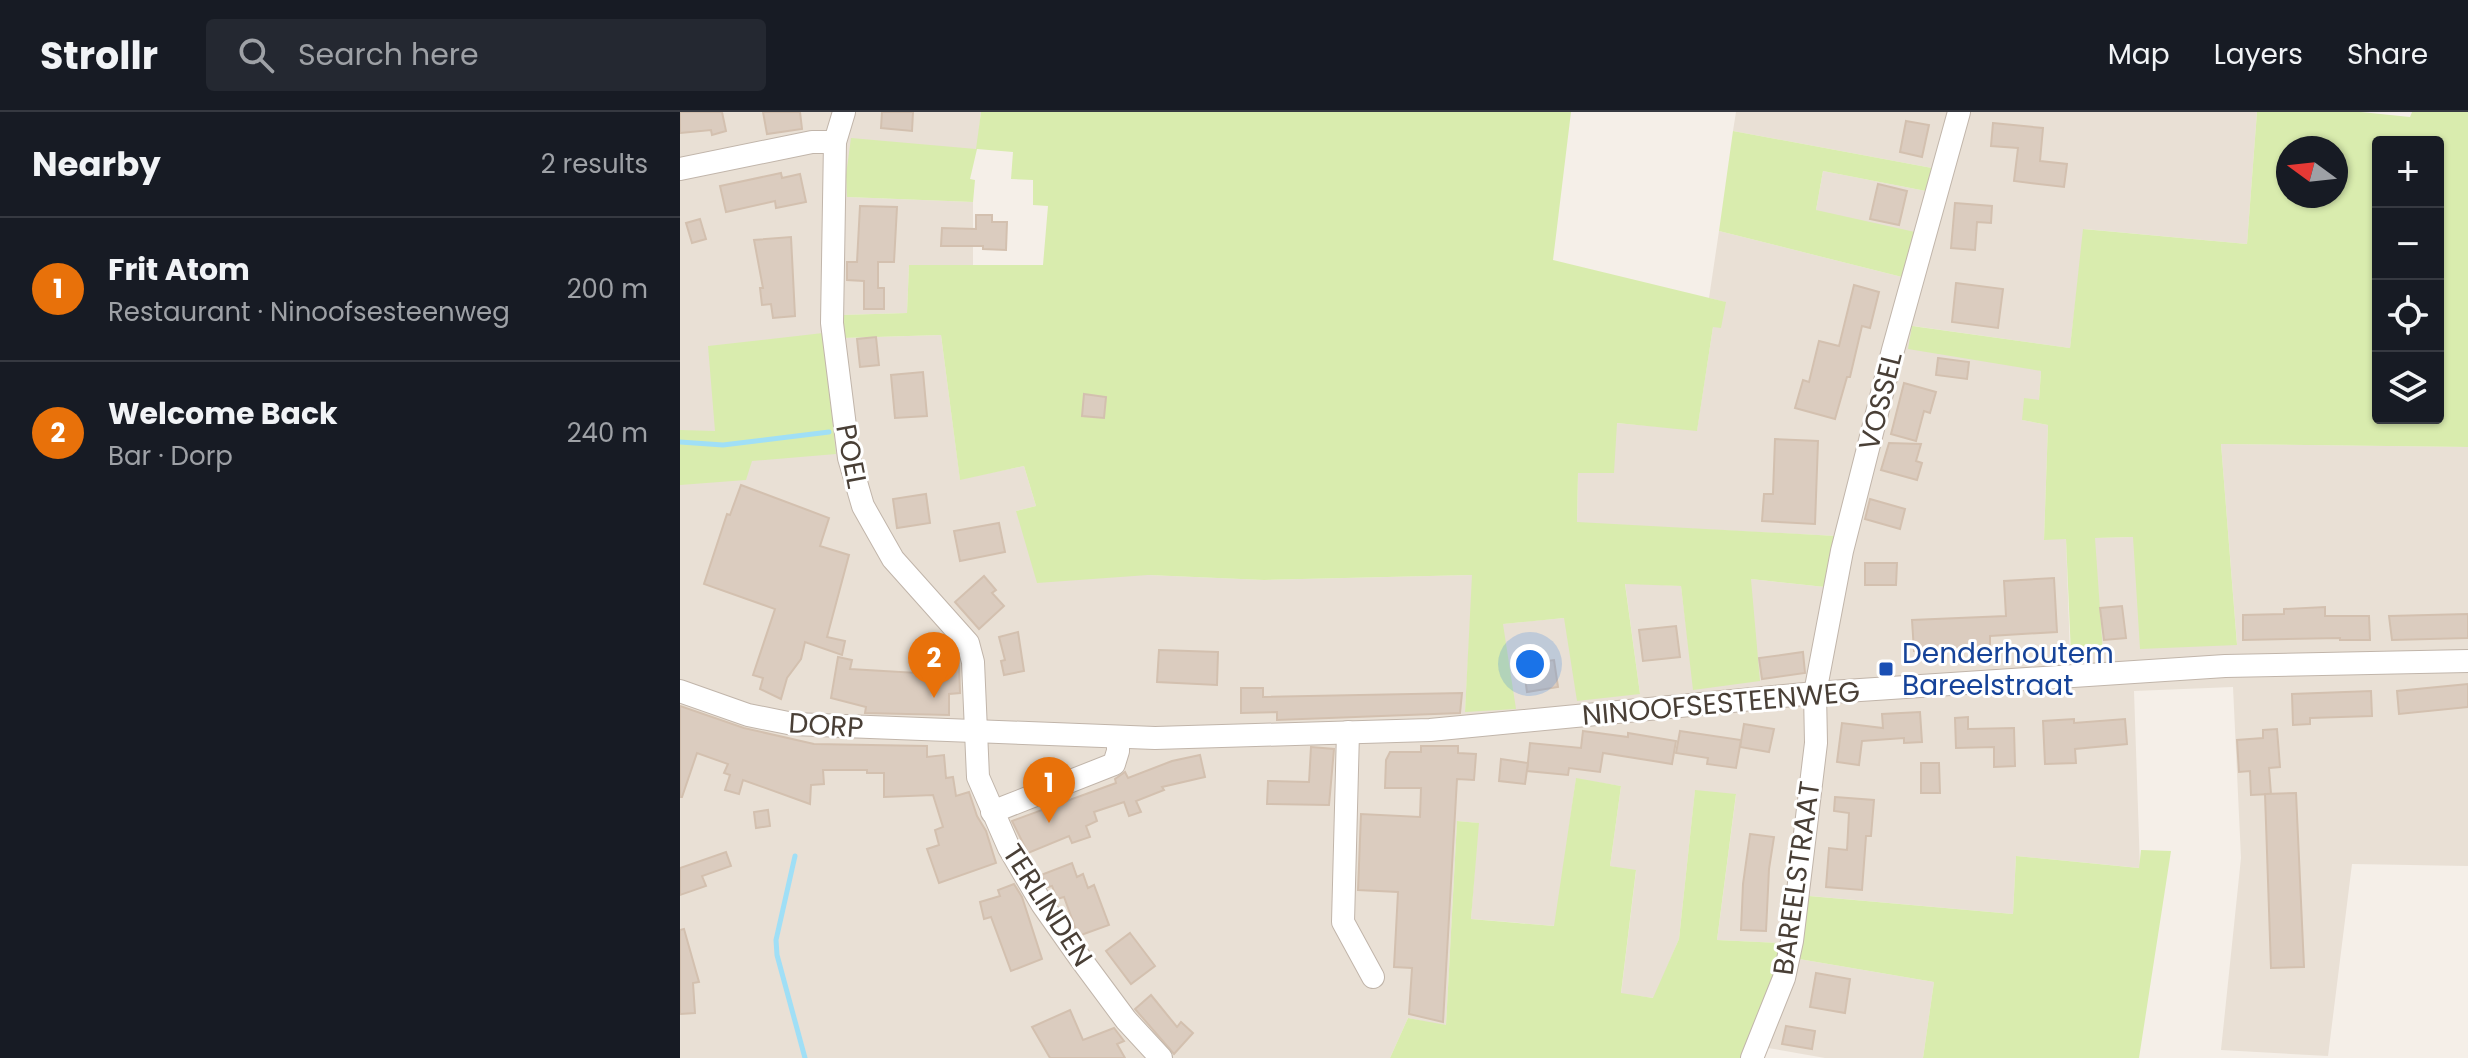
<!DOCTYPE html>
<meta charset="utf-8">
<style>
:root{--surface:#171b24;--page:#242831;--text:#f1f3f6;--muted:#9ea1a6;--line:#363941;--accent:#0f766e}
body{margin:0;font-family:Poppins,sans-serif;background:var(--page);color:var(--text)}
.controls{position:absolute;right:24px;top:24px;display:grid;overflow:hidden;border-radius:8px;box-shadow:0 2px 6px #0004}
.controls button{width:72px;height:72px;display:grid;place-items:center;padding:0;border:0;border-bottom:2px solid var(--line);background:var(--surface);color:var(--text);font:40px sans-serif}
.compass{position:absolute;left:1596px;top:24px;width:72px;height:72px;border-radius:50%;background:var(--surface);box-shadow:0 2px 6px #0004;rotate:285deg}
.you{position:absolute;left:850px;top:552px;width:28px;height:28px;margin:-20px;border:6px solid #fff;border-radius:50%;background:#1a73e8;box-shadow:0 0 0 12px #1a73e833}
.badge{display:grid;place-items:center;width:52px;height:52px;border-radius:50%;background:var(--accent);color:#fff;font-size:26px;font-weight:700}
.pin{position:absolute;translate:-50% -66px;filter:drop-shadow(0 2px 4px #0008)}
.pin::after{content:'';position:absolute;top:42px;width:28px;height:24px;background:inherit;clip-path:polygon(0 0,100% 0,50% 100%)}
.list{margin:0;padding:0;list-style:none}
h2{display:flex;justify-content:space-between;align-items:center;height:104px;margin:0;padding:0 32px;font-size:34px}
h2 small{font-size:26px;font-weight:400;color:var(--muted)}
.list li{display:grid;grid-template-columns:52px 1fr auto;gap:24px;align-items:center;box-sizing:border-box;height:144px;padding:0 32px;border-top:2px solid var(--line)}
.list b{display:block;font-size:30px;white-space:nowrap}
.list p{margin:0;font-size:26px;white-space:nowrap;color:var(--muted)}
.list em{font-size:26px;font-style:normal;color:var(--muted)}
.icon{flex:none;width:44px;height:44px;fill:none;stroke:currentColor;stroke-width:2;stroke-linecap:round;stroke-linejoin:round}
.map{position:relative;flex:none;width:1788px;height:946px;overflow:hidden}
header{display:flex;align-items:center;gap:48px;box-sizing:border-box;height:112px;padding:0 40px;background:var(--surface);border-bottom:2px solid var(--line)}
header strong{font-size:38px}
nav{display:flex;gap:44px;margin-inline-start:auto;font-size:28px}
.search{width:560px;height:72px;background:var(--page);display:flex;align-items:center;gap:20px;box-sizing:border-box;padding:0 28px;border-radius:8px;color:var(--muted);font-size:30px}
main{display:flex}
aside{flex:1;background:var(--surface)}
.map>svg:first-child{display:block}
.residential{fill:#e9e0d5}
.green{fill:#d9ecae;fill-rule:evenodd}
.lines{fill:none;stroke-linecap:round;stroke-linejoin:round}
.stream{stroke:#a0dff6;stroke-width:5}
.building{fill:#dbccbf;stroke:#d3c0af;stroke-width:2}
.minor-casing{stroke:#c1b5aa;stroke-width:24}
.minor{stroke:#fff;stroke-width:22}
.transit-dot{fill:#1a4fb4;stroke:#fff;stroke-width:3}
.labels{text-anchor:middle;stroke-width:6;stroke-linejoin:round;paint-order:stroke}
.street-label{font-size:28px;fill:#493f36;stroke:#fff}
.transit-label{font-size:28px;fill:#164399;stroke:#fff;text-anchor:start}
</style>
<header>
<strong>Strollr</strong>
<div class="search"><svg class="icon" aria-label="search" viewBox="0 0 24 24"><circle cx="10" cy="10" r="6"/><path d="M15 15l6 6"/></svg>Search here</div>
<nav><a>Map</a><a>Layers</a><a>Share</a></nav>
</header>
<main>
<aside>
<h2>Nearby<small>2 results</small></h2>
<ul class="list">
<li><span class="badge" style="background:#e8710a">1</span><div><b>Frit Atom</b><p>Restaurant · Ninoofsesteenweg</p></div><em>200 m</em></li>
<li><span class="badge" style="background:#e8710a">2</span><div><b>Welcome Back</b><p>Bar · Dorp</p></div><em>240 m</em></li>
</ul>
</aside>
<div class="map">
<svg width="1788" height="946" viewBox="0 0 1788 946">
<rect width="100%" height="100%" fill="#f5efe8"/>
<g class="residential">
<path d="M0,0h301l-4,37 -130,48 126,5v63h-64l-2,48 -64,2 1,23 97,-3 19,144 64,-13 12,40 -20,5 132,64 116,5 209,-5 -8,137 37,-88 62,-6 76,76 -15,-111 56,3 13,104 57,-111 74,8 11,-51 -259,-13 1,-51 38,-49 81,7 16,-103 12,-25 -16,-4 10,-67 183,46 -86,-67 7,-39 103,20 6,-23 -199,-37 3,-19h521l-10,132 -163,-15 -14,119 -157,-22 128,45 -2,29 -17,20 26,5 -4,114h22l4,115 33,-2 -9,-114 39,-1 104,107 -16,-200 247,3v419l-116,-2 -24,192 -107,-6 20,-192 -8,-171 -99,4 6,177 -124,-12 -3,58 -203,-18 -9,50 -19,-3 -65,-3 19,-145 -41,-4 -16,148 -25,59 -33,-4 15,-123 -26,-5 11,-80 -45,-7 -21,147 -84,-7 7,-96 -21,-2 -11,205 -38,-8 -18,40h-710z"/>
<path d="M1119,847l135,23 -11,76h-98l-57,-10z"/>
</g>
<g class="green">
<path d="M301,0h590l-18,148 173,42 -5,26 -8,-1 -16,104 -80,-8 -3,50h-36l-1,49 259,14 -11,51 -74,-8 9,102 -67,9 -12,-104 -56,-2 15,110 -63,7 -13,-83 -61,6 13,85 -51,3 7,-137 -208,5 -116,-5 -111,8 -21,-72 20,-5 -12,-40 -64,14 -19,-145 -98,3 -1,-23 65,-2 2,-48h134l5,-59 -15,-1v-25l-22,-1 2,-27 -36,-3 -7,30 5,1 -2,22 -126,-5 -1,-22 5,-37 125,11z"/>
<path d="M1577,0h104l49,5 2,-5h56v335l-247,-3 16,201 -97,4 -7,-112 -38,1 8,114 -32,3 -5,-116 -22,1 4,-115 -26,-5 2,-22 15,2 2,-29 -133,-22 4,-23 158,22 13,-119 164,15zM1698,30h60v276h-60zM1608,36h48v48h-48z"/>
<path d="M1053,19l199,37 -6,23 -103,-20 -7,39 99,22 -13,45 -183,-46z"/>
<path d="M143,221l13,121 -84,7 -6,19 -66,5v-55l35,1 -7,-85z"/>
<path d="M896,666l45,8 -11,80 26,4 -15,123 32,5 26,-59 16,-149 41,4 -19,146 65,3 -17,64 -19,51h-356l18,-40 38,7 11,-204 22,2 -8,96 83,7z"/>
<path d="M1461,738l30,1 -32,207h-216l11,-76 -135,-23 10,-63 204,18 3,-58 123,12z"/>
</g>
<g class="lines">
<g class="stream">
<path d="M0,330l43,3 106,-13"/>
<path d="M115,744l-19,84 1,15 28,103"/>
</g>
</g>
<g class="building">
<path d="M0,0h42l4,19 -14,4 -1,-5 -31,3z"/>
<path d="M83,0h37l2,17 -35,5z"/>
<path d="M202,0h31l-1,19 -31,-3z"/>
<path d="M1226,9l23,4 -7,32 -22,-5z"/>
<path d="M1313,11l50,5 -3,33 27,3 -3,23 -50,-6 4,-33 -27,-2z"/>
<path d="M101,61l1,5 18,-4 6,28 -30,6 -1,-7 -49,11 -6,-26z"/>
<path d="M1198,72l29,7 -8,34 -29,-6z"/>
<path d="M1275,91l37,3 -1,17 -14,-1 -2,28 -24,-2z"/>
<path d="M180,94l37,1 -3,55h-16v26h6v21h-20v-28l-17,-1v-18h10z"/>
<path d="M296,103h16v7h15l-1,28 -23,-1v-3h-42l1,-18 34,1z"/>
<path d="M20,107l6,20 -14,4 -6,-20z"/>
<path d="M111,125l4,79 -22,2 -2,-14 -9,1 -2,-17h3l-9,-48z"/>
<path d="M1276,171l47,6 -5,39 -46,-6z"/>
<path d="M1174,173l25,7 -9,36 -8,-2 -12,51h-3l-12,42 -40,-11 8,-28 6,2 10,-41 20,5z"/>
<path d="M196,225l3,28 -19,2 -3,-28z"/>
<path d="M1258,246l31,4 -2,17 -31,-4z"/>
<path d="M243,260l4,44 -32,2 -4,-43z"/>
<path d="M1224,271l32,9 -6,21 -6,-2 -8,30 -25,-7z"/>
<path d="M404,282l22,3 -2,21 -22,-2z"/>
<path d="M1095,327l43,2 -3,83 -53,-3 2,-27h9z"/>
<path d="M1209,331l32,1 -5,17 6,2 -5,17 -36,-10z"/>
<path d="M61,373l88,33 -9,28 29,9 -22,82 18,4 -3,14 -37,-13 -4,17 -14,19 -6,21 -21,-10 3,-11 -10,-3 22,-66 -71,-25 23,-70 3,1z"/>
<path d="M246,382l4,29 -33,5 -4,-29z"/>
<path d="M1190,387l35,10 -5,20 -35,-10z"/>
<path d="M319,411l6,29 -45,9 -6,-30z"/>
<path d="M1185,451h32l-1,22h-31z"/>
<path d="M304,464l12,14 -4,3 12,13 -25,23 -24,-27z"/>
<path d="M1374,466l3,54 -67,4v11l-76,4 -2,-31 94,-4 -2,-35z"/>
<path d="M1442,494l4,32 -22,2 -4,-32z"/>
<path d="M1645,495v9h44l1,24h-30v-2l-97,2v-25l41,-1v-5z"/>
<path d="M1788,502v24l-76,2 -3,-24z"/>
<path d="M996,514l4,31 -37,4 -4,-31z"/>
<path d="M338,520l6,39 -20,4 -3,-14 4,-1 -6,-23z"/>
<path d="M248,535l25,1 2,2 4,14 1,29 -11,1v21l-84,-2 1,-6 -35,-9 7,-41 14,3 -2,9 67,4v-9h11z"/>
<path d="M479,538l59,2 -1,33 -60,-3z"/>
<path d="M1123,540l2,21 -43,6 -3,-21z"/>
<path d="M874,548l4,27 -31,5 -4,-28z"/>
<path d="M1788,572v23l-69,7 -2,-23z"/>
<path d="M561,576h22v9l199,-4 -2,20 -183,7v-8l-36,1z"/>
<path d="M1691,579l1,25 -62,2v6l-17,1 -1,-31z"/>
<path d="M0,594l64,22 70,16 113,2v11l17,-2 2,23 7,-1 3,19 13,-4 8,24 9,15 10,32 -57,20 -12,-34 12,-4 -4,-15 8,-3 -10,-32 -49,2v-24h-17v-3h-44l1,14 -13,1 -1,19 -67,-24 -4,14 -14,-4 5,-15 -6,-2 4,-9 -31,-11 -15,44h-2z"/>
<path d="M1240,600l2,30 -18,1v-5l-42,3 -3,24 -22,-3 5,-39 41,5 -1,-14z"/>
<path d="M1288,605v12l46,-1 1,38 -21,1v-20l-38,1 -1,-30z"/>
<path d="M1394,607v4l51,-4 2,25 -52,5 1,14 -31,1 -2,-43z"/>
<path d="M1064,612l30,5 -5,23 -29,-5z"/>
<path d="M1597,617l3,38 -11,1 2,26 -20,1 -1,-24 -11,1 -2,-32 26,-2v-8z"/>
<path d="M903,619l45,6v-4l48,8 -4,23 -69,-11 -3,19 -31,-4 -1,7 -41,-4 3,-28 51,5z"/>
<path d="M1000,619l61,9 -5,28 -29,-4 1,-6 -32,-5z"/>
<path d="M741,634h37v7l18,1 -2,26 -17,-1 -14,243 -34,-8 3,-46 -18,-1 4,-75 -40,-2 3,-76 59,3 1,-29h-36l1,-28 4,-8h31z"/>
<path d="M631,635l23,2 -5,56 -62,-1 1,-23 41,1z"/>
<path d="M520,643l5,22 -43,10 2,3 -28,11 5,11 -12,4 -5,-14 -30,10 3,9 -11,5 4,11 -18,6 -3,-7 -41,17 -16,-32 104,-38 -1,-4 10,-7 3,6 44,-17z"/>
<path d="M821,647l27,4 -3,21 -26,-3z"/>
<path d="M1241,651h18l1,30h-19z"/>
<path d="M1616,681l8,174 -33,1 -6,-174z"/>
<path d="M1155,685l39,3 -3,36h-5l-4,54 -36,-3 3,-39 18,2 2,-37 -15,-2z"/>
<path d="M88,698l2,16 -14,2 -2,-16z"/>
<path d="M1070,722l24,3 -5,32 -3,62 -25,-1 2,-46z"/>
<path d="M46,740l5,14 -29,10 4,10 -26,9v-27z"/>
<path d="M392,751l5,14 6,-3 5,14 6,-3 15,40 -28,10 -6,-8 -11,-30 -7,2 -5,-13 -4,1 -7,-12z"/>
<path d="M334,772l8,13 20,62 -31,12 -20,-54 -7,2 -4,-17 20,-6 -2,-6z"/>
<path d="M4,817l15,53 -6,1 2,30 -15,1v-84z"/>
<path d="M450,821l25,33 -24,18 -25,-33z"/>
<path d="M1136,861l34,6 -5,34 -35,-6z"/>
<path d="M471,883l26,32 4,-5 12,11 -19,21 -39,-45z"/>
<path d="M390,898l13,30 31,-12 10,13 -7,3 8,14h-75l-18,-31z"/>
<path d="M1106,914l29,5 -3,18 -30,-5z"/>
</g>
<g class="lines">
<defs>
<g id="minor">
<path d="M164,0l-9,30 -3,181 17,135 14,48 30,53 75,84 5,19 5,115 31,71 33,56 38,54 46,62 35,38"/>
<path d="M0,57l132,-27h23"/>
<path d="M0,579l68,24 45,9 362,14 275,-8 385,-37 410,-27 243,-5"/>
<path d="M668,620l-5,190 30,55"/>
<path d="M312,700l122,-48 4,-13v-14"/>
<path d="M1072,946l32,-80 8,-37 24,-198 -1,-50 27,-142 51,-201 66,-238"/>
</g>
</defs>
<use href="#minor" class="minor-casing"/>
<use href="#minor" class="minor"/>
</g>
<rect class="transit-dot" x="1198" y="549" width="16" height="16" rx="4"/>
<g class="labels">
<g class="street-label">
<text transform="translate(1200 289) rotate(-76)" y="10">VOSSEL</text>
<text transform="translate(172 344) rotate(79)" y="10">POEL</text>
<text transform="translate(1041 591) rotate(-5)" y="10">NINOOFSESTEENWEG</text>
<text transform="translate(146 613) rotate(4)" y="10">DORP</text>
<text transform="translate(1116 766) rotate(-82)" y="10">BAREELSTRAAT</text>
<text transform="translate(368 793) rotate(57)" y="10">TERLINDEN</text>
</g>
<g class="transit-label">
<text x="1222" y="551">Denderhoutem<tspan x="1222" dy="32">Bareelstraat</tspan></text>
</g>
</g>
</svg>
<div class="controls">
<button>+</button>
<button>−</button>
<button><svg class="icon" aria-label="locate" viewBox="0 0 24 24"><circle cx="12" cy="12" r="6"/><path d="M12 2v4M12 18v4M2 12h4M18 12h4"/></svg></button>
<button><svg class="icon" aria-label="layers" viewBox="0 0 24 24"><path d="M12 4l9 5-9 5-9-5zM3 14l9 5 9-5"/></svg></button>
</div>
<svg class="compass" viewBox="-18 -18 36 36"><path d="M0-13l5 13h-10z" fill="#e53935"/><path d="M0 13l5-13h-10z" fill="#9ea1a6"/></svg>
<div class="you"></div>
<div class="pin badge" style="left:369px;top:711px;background:#e8710a">1</div>
<div class="pin badge" style="left:254px;top:586px;background:#e8710a">2</div>
</div>
</main>
